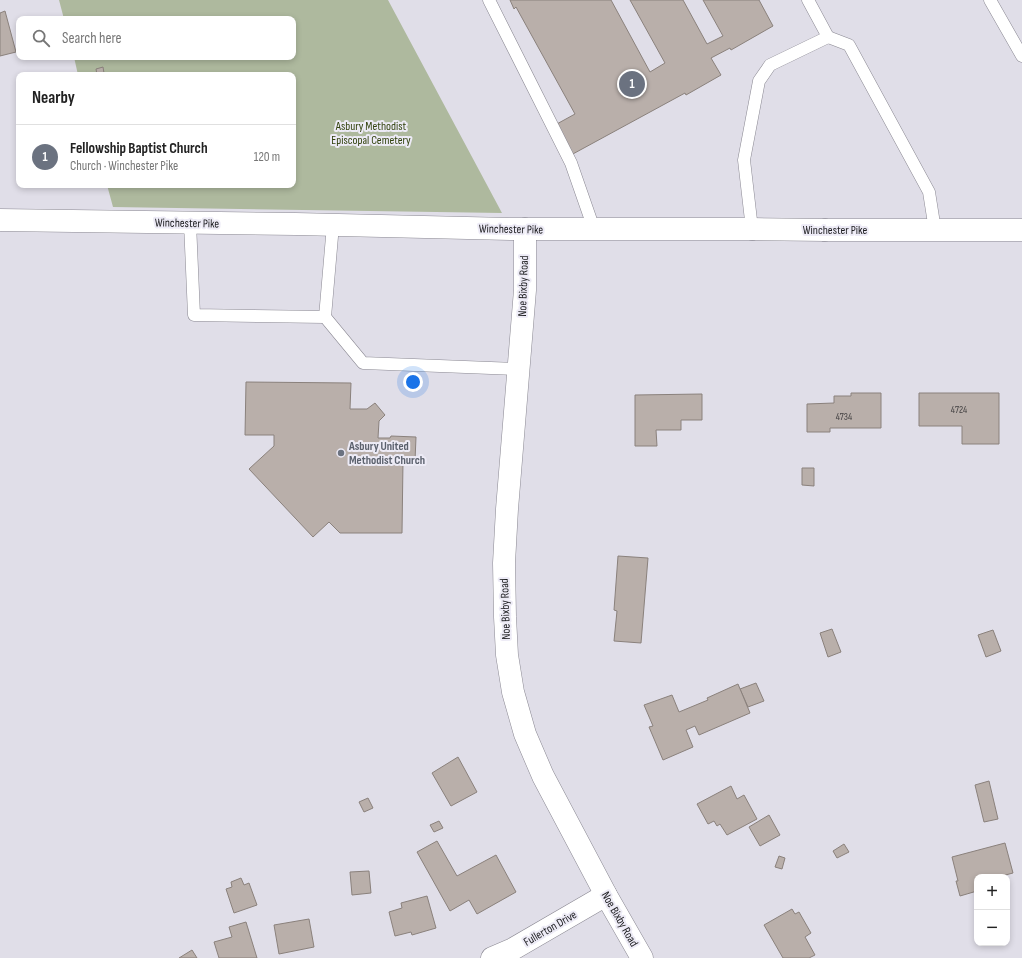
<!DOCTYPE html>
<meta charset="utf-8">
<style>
:root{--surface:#fff;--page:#f2f2f2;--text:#222;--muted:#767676;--line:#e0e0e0;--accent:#c43e7e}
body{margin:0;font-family:"Sofia Sans Condensed",sans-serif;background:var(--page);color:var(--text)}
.controls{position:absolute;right:12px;bottom:12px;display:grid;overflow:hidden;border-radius:8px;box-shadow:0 2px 6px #0003}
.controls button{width:36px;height:36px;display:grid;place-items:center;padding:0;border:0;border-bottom:1px solid var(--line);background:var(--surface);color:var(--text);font:20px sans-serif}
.you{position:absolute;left:413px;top:382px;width:14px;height:14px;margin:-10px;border:3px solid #fff;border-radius:50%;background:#1a73e8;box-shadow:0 0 0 6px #1a73e833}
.badge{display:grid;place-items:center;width:26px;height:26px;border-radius:50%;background:var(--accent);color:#fff;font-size:13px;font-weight:700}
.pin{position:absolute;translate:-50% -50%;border:2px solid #fff;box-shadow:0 1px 4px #0006}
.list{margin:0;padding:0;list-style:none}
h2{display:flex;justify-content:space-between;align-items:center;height:52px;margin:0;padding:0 16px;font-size:17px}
h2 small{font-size:13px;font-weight:400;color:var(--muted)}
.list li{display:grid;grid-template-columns:26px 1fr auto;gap:12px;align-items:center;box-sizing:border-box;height:64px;padding:0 16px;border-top:1px solid var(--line)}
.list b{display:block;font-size:15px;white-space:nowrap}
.list p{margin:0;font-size:13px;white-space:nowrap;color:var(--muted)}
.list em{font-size:13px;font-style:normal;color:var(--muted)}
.icon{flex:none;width:22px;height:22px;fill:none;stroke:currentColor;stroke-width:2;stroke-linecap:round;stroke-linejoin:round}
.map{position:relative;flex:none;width:1022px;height:958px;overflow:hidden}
.search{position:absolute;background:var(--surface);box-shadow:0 2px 6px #0003;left:16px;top:16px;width:280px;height:44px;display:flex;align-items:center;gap:10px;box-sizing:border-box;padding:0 14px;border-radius:8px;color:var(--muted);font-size:15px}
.panel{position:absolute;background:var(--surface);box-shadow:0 2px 6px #0003;left:16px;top:72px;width:280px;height:116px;border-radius:8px}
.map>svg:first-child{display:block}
.green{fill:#aeb99e}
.building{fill:#b9afaa;stroke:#8a817c}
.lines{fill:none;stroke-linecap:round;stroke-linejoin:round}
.service-casing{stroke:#8a8892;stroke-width:13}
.minor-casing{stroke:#8a8892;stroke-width:23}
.tertiary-casing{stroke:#8a8892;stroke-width:23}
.secondary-casing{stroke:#8a8892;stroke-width:23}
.service{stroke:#fff;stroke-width:12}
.minor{stroke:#fff;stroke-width:22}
.tertiary{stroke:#fff;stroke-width:22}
.secondary{stroke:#fff;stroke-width:22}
.worship-dot{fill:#6b7280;stroke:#edebf6;stroke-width:1.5}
.labels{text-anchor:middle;stroke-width:4;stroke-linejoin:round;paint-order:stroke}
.number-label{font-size:10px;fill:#434142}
.park-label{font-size:12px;fill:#31420d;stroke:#edebf6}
.street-label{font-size:12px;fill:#1c1c1f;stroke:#edebf6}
.worship-label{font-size:12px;font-weight:bold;fill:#5b616d;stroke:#edebf6;text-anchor:start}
</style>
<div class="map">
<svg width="1022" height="958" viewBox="0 0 1022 958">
<rect width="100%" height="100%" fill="#e0dee8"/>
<path class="green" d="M59,0h329l114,213 -389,-6 -6,-22h186v-110h-215l-4,-18h219v-38h-229z"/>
<g class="building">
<path d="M510,0h101l39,72 15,-9 -35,-63h53l24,44 16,-8 -20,-36h56l14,26 -42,24 -1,-2 -19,10 10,17 -35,20 -1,-2 -114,62 -16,-30 20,-11 -59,-107 -2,2z"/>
<path d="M5,11l11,41 -16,4v-43z"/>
<path d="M103,67l1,6 -7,2 -1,-6z"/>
<path d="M246,382l105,1 -1,26h17l8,-6 10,12 -6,6 -1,17h12l1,-2 25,1 -1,24h-12l-1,72h-62l-11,-11 -16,15 -64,-68 25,-23v-11h-29z"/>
<path d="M851,393h30v35h-51v4h-23v-28l27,-1v-7h17z"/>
<path d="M919,393h80v51h-37v-18h-43z"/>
<path d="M702,394v26h-21v10h-25l1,16h-22v-51z"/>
<path d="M802,468h12v18l-12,-1z"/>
<path d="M618,556l30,2 -7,85 -27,-2 3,-30 -3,-1z"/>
<path d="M832,629l9,23 -13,5 -8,-24z"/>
<path d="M993,630l8,21 -15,6 -8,-22z"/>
<path d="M756,683l8,18 -16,6 -8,-18z"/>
<path d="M738,684l12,29 -51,22 -4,-9 -9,4 7,17 -30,13 -14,-33 4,-1 -9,-21 28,-10 7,17 29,-12 -1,-2z"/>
<path d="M458,757l19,35 -26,14 -19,-33z"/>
<path d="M989,781l9,38 -14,3 -9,-37z"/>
<path d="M731,786l6,13 7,-4 13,24 -30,16 -7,-11 -3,2 -3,-5 -6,3 -11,-20z"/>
<path d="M368,798l5,10 -9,4 -5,-10z"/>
<path d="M769,815l11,20 -20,11 -11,-19z"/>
<path d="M439,821l4,7 -9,4 -4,-7z"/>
<path d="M437,841l20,35 39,-21 20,37 -39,22 -8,-14 -19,11 -33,-59z"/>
<path d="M1005,843l8,30 -15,4h-21v14l-17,5 -4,-15h2l-6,-24z"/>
<path d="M844,844l5,8 -12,6 -4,-7z"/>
<path d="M779,856l6,2 -3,11 -7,-2z"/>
<path d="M369,871l2,22 -19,2 -2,-23z"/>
<path d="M241,878l3,7 5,-2 8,22 -23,8 -8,-24 6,-2 -1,-5z"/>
<path d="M427,896l9,32 -24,7 -1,-3 -16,4 -6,-24 13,-4 -1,-5z"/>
<path d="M792,909l3,5 4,-2 12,21 -6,4 10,18 -6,3h-26l-19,-33z"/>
<path d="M309,919l5,28 -35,7 -5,-29z"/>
<path d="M246,922l11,36h-38l-5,-16 18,-5 -3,-10z"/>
<path d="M192,950l5,8h-18z"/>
</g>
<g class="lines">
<defs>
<g id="service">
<path d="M489,0l82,163 23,66"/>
<path d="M808,0l20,37"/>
<path d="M990,0l32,56"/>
<path d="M190,223l4,92 131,2 8,-92"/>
<path d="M752,229l-8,-69 15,-79 11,-16 58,-28 21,8 80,147 6,38"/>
<path d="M325,317l38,46 155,6"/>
</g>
<path id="minor" d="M492,958l21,-9 93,-54"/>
<g id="tertiary">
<path d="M525,229v61l-18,219 -3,54 1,54 2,38 6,37 12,42 18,42 63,119 36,63"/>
<path d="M752,229l73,1"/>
</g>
<g id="secondary">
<path d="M0,220l296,4 215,5h241"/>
<path d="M825,230h197"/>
</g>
</defs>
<use href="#service" class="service-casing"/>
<use href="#minor" class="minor-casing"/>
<use href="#tertiary" class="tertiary-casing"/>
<use href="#secondary" class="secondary-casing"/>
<use href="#service" class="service"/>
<use href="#minor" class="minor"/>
<use href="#tertiary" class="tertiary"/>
<use href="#secondary" class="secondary"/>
</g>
<circle class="worship-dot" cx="341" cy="453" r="4"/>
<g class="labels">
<g class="number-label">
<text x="959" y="413">4724</text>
<text x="844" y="420">4734</text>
</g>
<g class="park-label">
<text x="371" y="130">Asbury Methodist<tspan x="371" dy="14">Episcopal Cemetery</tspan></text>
</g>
<g class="street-label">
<text transform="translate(187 223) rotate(1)" y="4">Winchester Pike</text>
<text transform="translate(511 229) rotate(1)" y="4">Winchester Pike</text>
<text x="835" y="234">Winchester Pike</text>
<text transform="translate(523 286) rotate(-88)" y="4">Noe Bixby Road</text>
<text transform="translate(505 609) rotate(-92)" y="4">Noe Bixby Road</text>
<text transform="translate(620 919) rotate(60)" y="4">Noe Bixby Road</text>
<text transform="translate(550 928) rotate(-30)" y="4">Fullerton Drive</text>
</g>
<g class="worship-label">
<text x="349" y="450">Asbury United<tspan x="349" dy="14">Methodist Church</tspan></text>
</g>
</g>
</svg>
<div class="controls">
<button>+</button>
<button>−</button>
</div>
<div class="you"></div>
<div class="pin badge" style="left:632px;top:84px;background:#6b7280">1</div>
<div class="search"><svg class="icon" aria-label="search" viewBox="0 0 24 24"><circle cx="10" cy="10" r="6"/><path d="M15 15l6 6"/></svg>Search here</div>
<section class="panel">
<h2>Nearby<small></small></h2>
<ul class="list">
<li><span class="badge" style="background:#6b7280">1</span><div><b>Fellowship Baptist Church</b><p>Church · Winchester Pike</p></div><em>120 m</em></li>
</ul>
</section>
</div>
